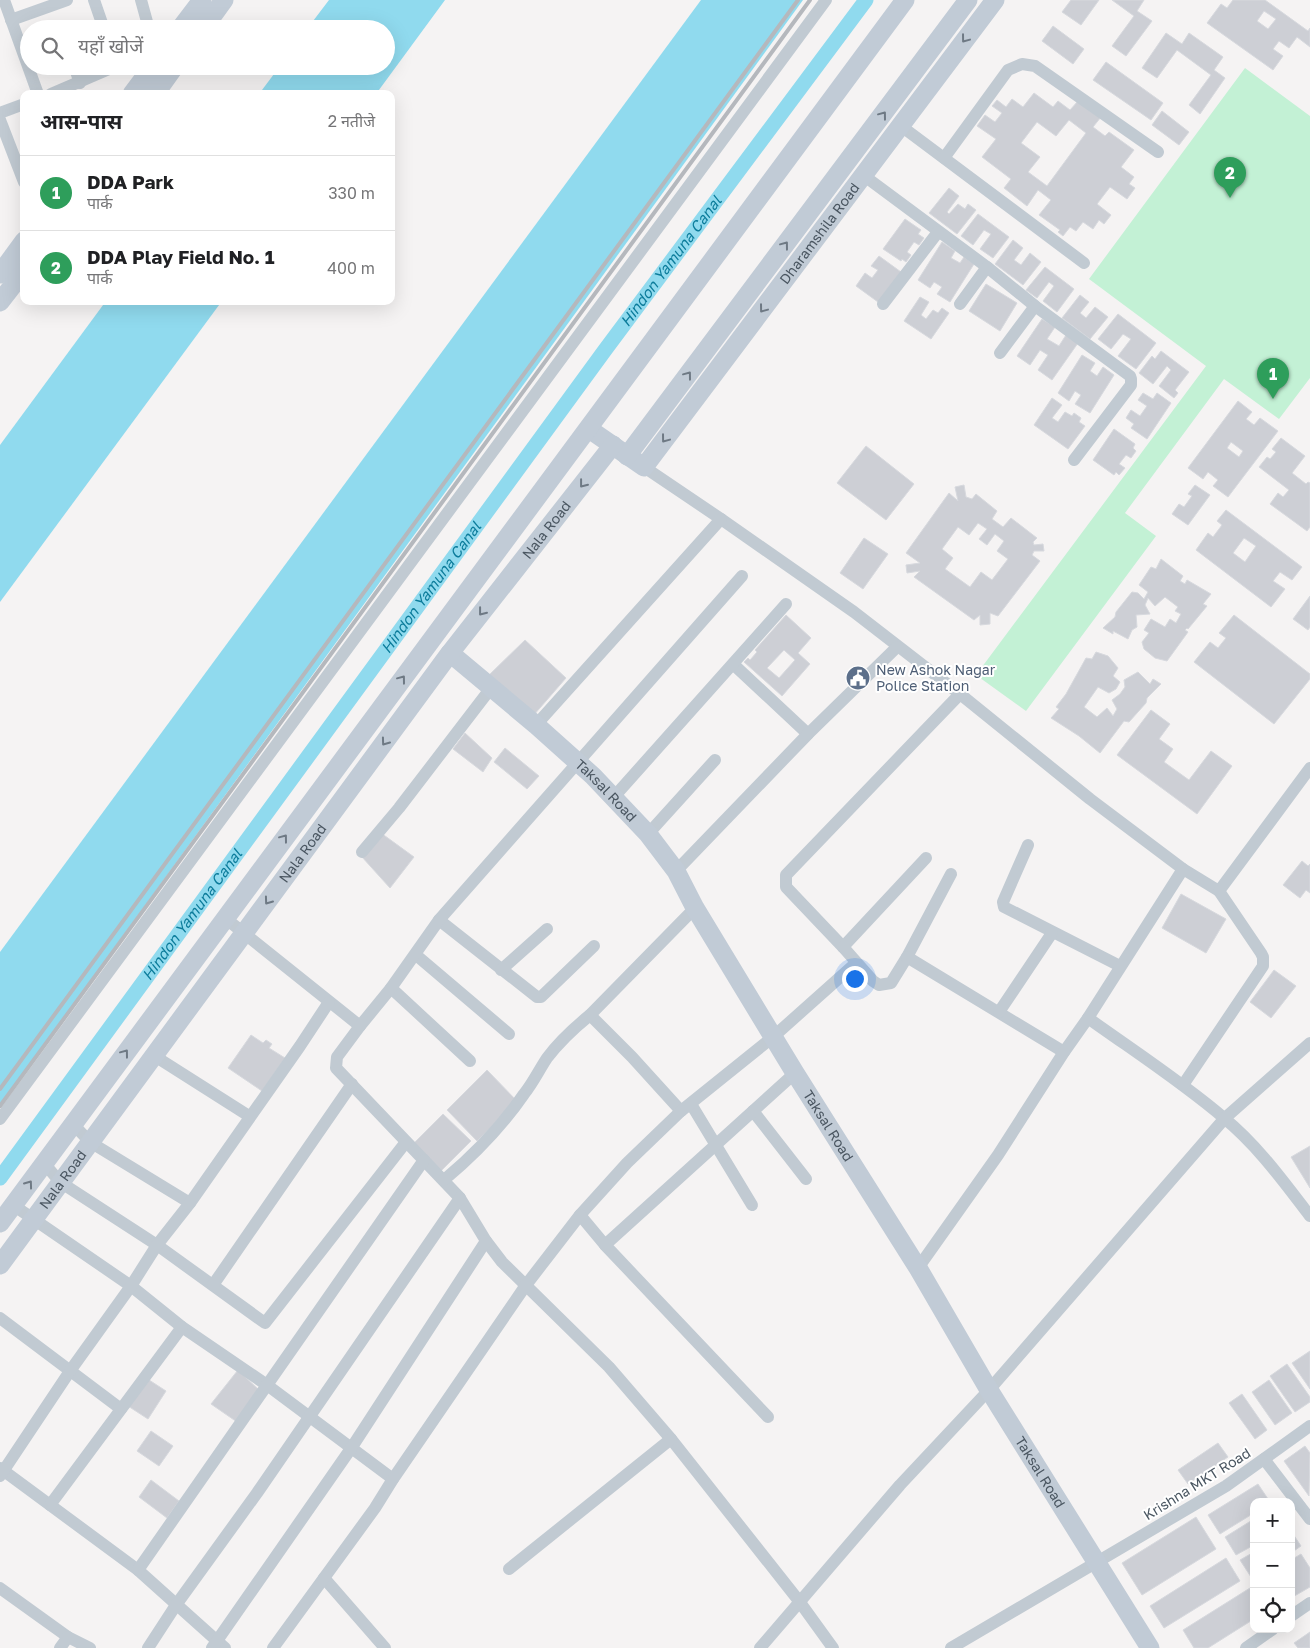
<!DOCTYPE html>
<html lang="hi">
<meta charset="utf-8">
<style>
:root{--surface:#fff;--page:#f2f2f2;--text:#202124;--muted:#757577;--line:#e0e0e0;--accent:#1a73e8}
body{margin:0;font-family:"Golos Text","Noto Sans Devanagari",sans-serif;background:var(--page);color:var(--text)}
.controls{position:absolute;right:15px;bottom:15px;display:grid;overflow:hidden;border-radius:10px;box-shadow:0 5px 20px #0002}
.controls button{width:45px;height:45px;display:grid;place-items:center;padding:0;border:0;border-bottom:1px solid var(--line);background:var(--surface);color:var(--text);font:25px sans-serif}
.you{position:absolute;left:854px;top:978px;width:18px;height:18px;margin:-12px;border:4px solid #fff;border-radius:50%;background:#1a73e8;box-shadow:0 0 0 8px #1a73e833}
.badge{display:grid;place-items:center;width:32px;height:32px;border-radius:50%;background:var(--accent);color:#fff;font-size:16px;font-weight:700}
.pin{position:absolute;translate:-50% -41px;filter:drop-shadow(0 1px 2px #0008)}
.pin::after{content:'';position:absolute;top:26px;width:18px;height:15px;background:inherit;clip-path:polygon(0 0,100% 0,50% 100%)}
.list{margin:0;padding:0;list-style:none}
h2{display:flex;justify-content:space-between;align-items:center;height:65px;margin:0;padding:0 20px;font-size:21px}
h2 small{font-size:16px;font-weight:400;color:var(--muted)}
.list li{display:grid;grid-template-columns:32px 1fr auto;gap:15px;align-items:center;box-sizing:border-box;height:75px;padding:0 20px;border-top:1px solid var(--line)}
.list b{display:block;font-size:19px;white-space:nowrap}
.list p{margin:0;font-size:16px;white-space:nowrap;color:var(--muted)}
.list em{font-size:16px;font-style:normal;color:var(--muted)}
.icon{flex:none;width:28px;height:28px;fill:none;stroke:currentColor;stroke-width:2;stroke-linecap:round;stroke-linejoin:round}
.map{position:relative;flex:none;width:1310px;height:1648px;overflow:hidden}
.search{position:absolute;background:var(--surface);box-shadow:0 5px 20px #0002;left:20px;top:20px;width:375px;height:55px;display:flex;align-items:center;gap:12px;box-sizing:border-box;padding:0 18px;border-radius:28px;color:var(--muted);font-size:19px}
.panel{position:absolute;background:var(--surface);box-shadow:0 5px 20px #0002;left:20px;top:90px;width:375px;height:215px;border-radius:10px}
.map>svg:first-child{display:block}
.green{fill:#c3f1d5}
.water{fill:#90daee}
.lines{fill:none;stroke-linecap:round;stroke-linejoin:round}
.canal{stroke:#90daee;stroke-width:15}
.building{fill:#cdcfd5;stroke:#d7d9de;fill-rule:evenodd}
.street{stroke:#c1cad2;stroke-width:12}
.secondary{stroke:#c1cbd6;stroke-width:19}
.rail{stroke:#b5b8bd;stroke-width:4}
.oneway{stroke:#6e7984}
.labels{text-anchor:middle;stroke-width:4;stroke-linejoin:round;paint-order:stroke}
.street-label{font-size:14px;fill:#4a5661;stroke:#fff}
.service-label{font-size:14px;fill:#4e5e75;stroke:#fff;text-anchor:start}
.water-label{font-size:15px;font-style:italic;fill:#0c7c9b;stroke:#fff}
</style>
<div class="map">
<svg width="1310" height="1648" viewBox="0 0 1310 1648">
<rect width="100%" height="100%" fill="#f5f3f3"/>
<path class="green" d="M1245,68l65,48v262l-31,41 -55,-40 -99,134 31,23 -130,175 -50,-36 230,-309 -117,-87z"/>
<g class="water">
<path d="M329,0h116l-69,94h-117l21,-28h106v-37h-79z"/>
<path d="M701,0h102l-803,1105v-153z"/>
<path d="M106,301h116l-222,301v-157z"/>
</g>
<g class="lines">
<path class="canal" id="s1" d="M0,1178l605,-828 261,-350"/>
</g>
<g class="building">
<path d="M1071,0h28l-18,25 -19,-13z"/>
<path d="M1112,0h32l-7,11 15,10 -26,35 -14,-10 22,-30z"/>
<path d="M1233,0h32l43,31 2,-3v19l-13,-10 -8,11 -10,-7 -6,8 10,7 -10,14 -66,-47 14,-19 6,4zM1264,11l12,8 -8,10 -11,-8z"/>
<path d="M1053,26l31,23 -11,15 -31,-23z"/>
<path d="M1166,33l16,11 7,-11 34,24 -9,13 11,8 -25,36 -11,-9 22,-30 -34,-25 -20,28 -15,-10z"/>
<path d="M1106,62l57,41 -12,17 -58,-40z"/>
<path d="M1034,93l19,14 5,-6 12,9 8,-9 23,16 -8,10 12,9 4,-4 25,18 -13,17 13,10 -5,7 6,4 -8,11 -17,-12 -13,17 14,11 -7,9 -5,-4 -6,9 -10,-7 -7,9 -6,-4 -7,9 -5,-4 2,-2 -21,-15 12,-15 -13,-10 -11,16 -23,-18 7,-9 -29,-22 14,-18 -19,-13 8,-11 10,7 7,-9 -10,-7 5,-6 9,7 6,-8 11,8zM1069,120l17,13 -39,53 -19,-14 12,-15 -19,-14 16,-21 19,14z"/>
<path d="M1162,111l27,21 -10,13 -27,-20z"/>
<path d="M949,188l10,8 -12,16 2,2 9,-10 7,5 3,-5 8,6 -19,24 -28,-21z"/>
<path d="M978,214l31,23 -16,21 -13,-9 11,-15 -7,-4 -11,15 -12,-9z"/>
<path d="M905,219l16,11 -3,4 6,4 -5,7 -5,-3 -7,10 4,3 -5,7 -4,-3 -1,2 -18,-12z"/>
<path d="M1013,240l10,8 -9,12 7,5 9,-12 11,9 -18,23 -28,-21z"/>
<path d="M942,242l13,9 -4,7 9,5 4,-6 10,7 -24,38 -13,-8 5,-7 -8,-5 -4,6 -12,-8z"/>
<path d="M879,256l22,16 -23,30 -22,-16 9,-13 7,5 6,-8 -7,-4z"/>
<path d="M1045,267l29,22 -17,23 -14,-11 11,-15 -5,-4 -12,16 -11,-8z"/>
<path d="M986,284l31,19 -17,28 -31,-20z"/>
<path d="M1080,295l9,7 -9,11 6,5 9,-11 13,10 -18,22 -28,-21z"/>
<path d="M920,297l9,5 -8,13 5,4 7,-9 5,3 4,-5 7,5 -18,26 -27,-18z"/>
<path d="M1118,314l38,29 -20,26 -18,-13 13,-17 -8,-5 -12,15 -13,-10z"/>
<path d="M1042,319l13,8 -8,12 12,7 7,-11 12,8 -26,37 -14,-10 10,-15 -8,-5 -10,15 -13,-9z"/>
<path d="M1161,351l28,21 -14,18 3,3 -4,5 -15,-12 12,-16 -4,-4 -14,18 -14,-11 13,-17 3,3z"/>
<path d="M1082,355l13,8 -5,8 7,5 6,-9 11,8 -24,38 -15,-9 6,-9 -6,-4 -6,10 -11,-8z"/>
<path d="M1143,393l10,6 4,-6 14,10 -24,36 -16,-11 3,-4 -8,-6 5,-8 9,6 7,-10 -9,-6z"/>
<path d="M1052,398l10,7 -10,13 6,4 7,-10 7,4 2,-3 7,5 -2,4 6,4 -17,23 -34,-24z"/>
<path d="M1238,401l14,11 -6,7 8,6 6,-7 18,13 -50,66 -15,-11 5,-6 -10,-8 -5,7 -15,-11zM1231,442l12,9 -4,6 -12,-9z"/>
<path d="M1114,429l21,15 -2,4 3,3 -5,7 -5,-3 -7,9 6,4 -6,7 -3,-3 -2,3 -21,-15z"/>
<path d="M1281,438l24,18 -13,17 14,11 2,-2 2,1v44l-3,4 -37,-27 8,-11 5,4 6,-7 -30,-23 8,-10 3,2 6,-7 -4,-3z"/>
<path d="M866,446l48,38 -28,36 -49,-37z"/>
<path d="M964,485l2,12 6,2 4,-5 21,17 -5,8 11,8 8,-9 26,20 -4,4 1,3 9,-1 1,7h-10l-2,4 8,6 -42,55 -8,-3v11l-10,1v-10l-6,5 -60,-43 6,-6 -13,2 -1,-8 14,-2 -14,-10 43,-60 9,8 -3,-14zM978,523l9,6 -8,10 8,6 8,-11 9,7 -7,10 11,8 -16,21 -11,-8 -11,15 -25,-18 8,-11 -11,-9 16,-22 11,8z"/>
<path d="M1195,485l15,10 -22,30 -16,-11 7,-10 5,3 8,-11 -4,-2z"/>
<path d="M1226,510l76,57 -10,13 -12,-8 -7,9 12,8 -14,18 -75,-57 12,-17 5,4 9,-12 -5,-4zM1244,538l12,8 -11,16 -12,-9z"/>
<path d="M864,538l24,16 -25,35 -23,-16z"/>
<path d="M1161,559l22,17 -3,5 5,3 2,-4 24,14 -8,10 4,2 -19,23 -1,-1 -2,2 3,2 -21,29 -12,-3 -11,-9 -2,-7 7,-9 -5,-3 7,-11 14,8 5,-8 6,4 5,-9 -6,-3 3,-4 -13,-10 -10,9 -7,-8 -3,7 5,9 -14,1 1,12 -5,3 -4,9 -15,-8v3l-10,-6 12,-11 1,-5 16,-20 6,1 6,6 4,-7 -9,-7 12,-18 5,2z"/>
<path d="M1310,596v31l-2,3 -15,-11z"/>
<path d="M786,615l25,23 -13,15 12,11 -28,32 -38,-34 4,-4 2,2 7,-8 -2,-2zM784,650l11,10 -16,18 -12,-10z"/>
<path d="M1234,615l76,59v5l-36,45 -80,-62 16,-20 8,6 8,-10 -7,-5z"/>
<path d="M525,640l41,38 -33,38 -45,-40z"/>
<path d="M1096,652l12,4 10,12 -5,8 7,6 -4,7 -7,4 -11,-6 -14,20 13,10 10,-9 6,8 4,-7 -5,-9 8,-6 5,-7 -1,-7 14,-8 12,12 3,-5 8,5 -14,14 -1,5 -17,19 -5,-1 -24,32 -21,-17 -28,-18 8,-9 -3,-2 10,-13 20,-36 6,1z"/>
<path d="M1151,710l19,14 -11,15 14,10 -9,13 25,18 22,-29 21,15 -35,48 -80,-59z"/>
<path d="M465,733l27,25 -9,14 -30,-23z"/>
<path d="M505,748l34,28 -12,13 -33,-27z"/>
<path d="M381,833l33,24 -24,31 -28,-31z"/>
<path d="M1302,861l6,5 2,-2v29l-4,-3 -6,8 -17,-13z"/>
<path d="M1181,894l45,25 -20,34 -44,-25z"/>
<path d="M1274,970l22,16 -25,32 -21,-16z"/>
<path d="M251,1035l12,8 3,-3 6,4 -3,4 16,10 -23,33 -34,-23z"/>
<path d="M487,1070l30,31 -40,40 -30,-31z"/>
<path d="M443,1114l28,27 -32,32 -27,-28z"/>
<path d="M1310,1146v42l-19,-31z"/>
<path d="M1310,1351v38l-18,-26z"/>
<path d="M1287,1364l23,33v5l-15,10 -25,-36z"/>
<path d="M238,1370l22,21 -23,31 -26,-18z"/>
<path d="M146,1378l20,13 -18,28 -20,-13z"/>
<path d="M1269,1380l23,33 -17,12 -23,-33z"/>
<path d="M1242,1394l25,36 -12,9 -26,-36z"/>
<path d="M151,1431l22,15 -14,20 -22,-15z"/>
<path d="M1218,1443l10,14 -40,27 -10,-14z"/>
<path d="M1305,1446l5,7 -1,43 -25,-35z"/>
<path d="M151,1480l28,21 -12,17 -28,-21z"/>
<path d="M1258,1484l12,18h-16v11l-34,21 -12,-19z"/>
<path d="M1196,1517l20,32 -74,46 -20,-32z"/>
<path d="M1254,1519v26l-18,10 -11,-18z"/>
<path d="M1291,1531l10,15 -10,7z"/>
<path d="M1254,1552v24l-3,1 -11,-17z"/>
<path d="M1301,1554l9,14v19l-19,11v-38z"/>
<path d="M1226,1558l14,23 -76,47 -14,-22z"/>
<path d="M1250,1588l4,6v25l-46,29h-14l-11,-18z"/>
<path d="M1310,1632v16h-12l-4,-5z"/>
</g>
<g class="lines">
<g class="street">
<path d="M4,0l34,94"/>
<path d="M94,0l10,29"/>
<path d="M141,0l8,29"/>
<path d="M11,20l56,-20"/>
<path d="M74,66l6,17"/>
<path d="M51,94l65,-28"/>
<path d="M0,113l24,-9"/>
<path d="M0,120l24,62"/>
<path d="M901,126l183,137"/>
<path d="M944,158l64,-88 14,-6 13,2 123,86"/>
<path d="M863,175l124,92 48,39 95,70 1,3v6l-57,75"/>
<path d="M883,304l55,-72"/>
<path d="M960,304l27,-37"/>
<path d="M1000,353l35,-47"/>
<path d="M644,467l77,52 133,93 106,82 130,105 93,70 36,22 91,-123"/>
<path d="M733,664l75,70"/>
<path d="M536,725l185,-206"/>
<path d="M613,798l173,-194"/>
<path d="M648,834l67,-74"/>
<path d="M1028,845l-25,57 1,5 116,59"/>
<path d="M362,852l37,-44 92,-120"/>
<path d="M926,858l-83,89 -57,-60v-12l174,-181"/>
<path d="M676,871l132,-137 89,-87"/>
<path d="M225,918l135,108 -23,31 -1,11 124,130 26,43 16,21 107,105 62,72 128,162 34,47"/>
<path d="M439,920l98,77h4l53,-51"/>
<path d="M843,947l30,34 6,4 12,-2 16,-26 44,-83"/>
<path d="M416,955l93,79"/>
<path d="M907,957l157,95"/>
<path d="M501,970l46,-41"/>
<path d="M391,988l79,73"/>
<path d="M999,1012l53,-79"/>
<path d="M590,1015l42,42 49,54"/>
<path d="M1088,1018c46,33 94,64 136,100 34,28 59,63 86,98"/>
<path d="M360,1026l31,-38 48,-68 303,-344"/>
<path d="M153,1055l96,61"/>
<path d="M1183,1085l80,-119v-9l-2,-4 -42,-62"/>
<path d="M691,1104l61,101"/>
<path d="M753,1111l53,68"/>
<path d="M0,1119l826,-1119"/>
<path d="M73,1124l17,18 100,61"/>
<path d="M44,1163l16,19 97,63 108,78 141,-181"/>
<path d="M444,1180c30,-25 58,-54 80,-86 9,-11 15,-24 23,-36 12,-16 27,-30 43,-43l105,-107"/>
<path d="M13,1205l118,81 51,41 85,58 126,94"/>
<path d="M580,1215l47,-52 54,-52 92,-74 83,-74"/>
<path d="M918,1268l80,-113 66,-103 24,-34 95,-149"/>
<path d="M213,1285l139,-201"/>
<path d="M0,1318l121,91"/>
<path d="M768,1417l-163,-172 190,-172"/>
<path d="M1264,1459l46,60"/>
<path d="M0,1468l138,102 87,78"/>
<path d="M0,1476l70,-105 61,-85 26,-41 33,-42 110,-157 29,-44"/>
<path d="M50,1505l132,-178"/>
<path d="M509,1569l162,-130"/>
<path d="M138,1570l286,-410"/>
<path d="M324,1578l61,70"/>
<path d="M0,1588l68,49"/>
<path d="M1291,1616l19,-13"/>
<path d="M60,1648l8,-11 22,11"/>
<path d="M148,1648l28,-43 81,-112 203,-295"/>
<path d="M212,1648l140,-201 134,-206"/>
<path d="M273,1648l102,-140 18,-29 133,-194 54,-70 25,30"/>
<path d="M760,1648l140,-163 89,-95 236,-272 85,-75"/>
<path d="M951,1648l275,-162 84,-60"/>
<path d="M1246,1648l27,-19"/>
</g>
<g class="secondary">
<path d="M180,29l22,-29"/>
<path d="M203,29l21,-29"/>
<path d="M132,94l21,-28"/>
<path d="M155,94l20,-28"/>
<path d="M0,274l24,-33"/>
<path d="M0,302l24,-31"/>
<path id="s2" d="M589,429l55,38 351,-467"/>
<path d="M627,456l341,-456"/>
<path id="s3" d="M450,653l86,72 57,51 55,58 28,37 19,37 100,165 123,195 71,122 161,258"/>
<path d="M0,1223l905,-1223"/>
<path id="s4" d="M0,1265l450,-612 163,-208"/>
</g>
<g class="rail">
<path d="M0,1089l798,-1089"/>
<path d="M0,1106l810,-1106"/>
</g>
</g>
<defs><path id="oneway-chevron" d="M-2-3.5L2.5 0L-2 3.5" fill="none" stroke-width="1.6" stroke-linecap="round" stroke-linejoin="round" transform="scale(1.25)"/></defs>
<g class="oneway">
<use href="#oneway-chevron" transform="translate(965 39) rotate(127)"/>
<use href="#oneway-chevron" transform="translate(883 115) rotate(-53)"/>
<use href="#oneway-chevron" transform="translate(785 245) rotate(-53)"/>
<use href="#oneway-chevron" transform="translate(763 309) rotate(127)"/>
<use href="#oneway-chevron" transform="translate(688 375) rotate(-53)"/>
<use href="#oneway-chevron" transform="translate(665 439) rotate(127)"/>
<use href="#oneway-chevron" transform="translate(583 484) rotate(128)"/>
<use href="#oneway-chevron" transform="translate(482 612) rotate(128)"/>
<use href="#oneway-chevron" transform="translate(402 679) rotate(-53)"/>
<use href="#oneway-chevron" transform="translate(385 742) rotate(126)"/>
<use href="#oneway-chevron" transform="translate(284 838) rotate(-53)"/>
<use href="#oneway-chevron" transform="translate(268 901) rotate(126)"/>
<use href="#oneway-chevron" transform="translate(125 1053) rotate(-53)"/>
<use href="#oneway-chevron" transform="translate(29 1184) rotate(-54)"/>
</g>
<defs>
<symbol id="civic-disc" viewBox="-11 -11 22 22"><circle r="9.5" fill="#5c6f8a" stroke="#fff"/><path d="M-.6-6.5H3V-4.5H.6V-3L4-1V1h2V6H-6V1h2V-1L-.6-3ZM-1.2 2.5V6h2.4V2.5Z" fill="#fff"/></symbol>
</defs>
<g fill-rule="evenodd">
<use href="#civic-disc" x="844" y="664" width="28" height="28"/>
</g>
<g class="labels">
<g class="street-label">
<text dy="5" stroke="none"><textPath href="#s2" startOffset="359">Dharamshila Road</textPath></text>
<text dy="5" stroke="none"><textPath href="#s4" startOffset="916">Nala Road</textPath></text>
<text dy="5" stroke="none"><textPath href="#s3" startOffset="208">Taksal Road</textPath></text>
<text dy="5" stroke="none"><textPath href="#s4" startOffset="511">Nala Road</textPath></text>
<text dy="5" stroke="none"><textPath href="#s3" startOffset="612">Taksal Road</textPath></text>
<text dy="5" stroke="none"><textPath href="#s4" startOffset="106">Nala Road</textPath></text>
<text dy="5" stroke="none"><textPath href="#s3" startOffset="1018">Taksal Road</textPath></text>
<text transform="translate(1197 1484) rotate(-32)" y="5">Krishna MKT Road</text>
</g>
<g class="service-label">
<text x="876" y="675">New Ashok Nagar<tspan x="876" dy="16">Police Station</tspan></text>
</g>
<g class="water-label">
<text dy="5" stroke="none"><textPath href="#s1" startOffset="1136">Hindon Yamuna Canal</textPath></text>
<text dy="5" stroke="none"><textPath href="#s1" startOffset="731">Hindon Yamuna Canal</textPath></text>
<text dy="5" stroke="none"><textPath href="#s1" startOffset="326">Hindon Yamuna Canal</textPath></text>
</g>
</g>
</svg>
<div class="controls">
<button>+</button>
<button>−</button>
<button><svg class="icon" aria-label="locate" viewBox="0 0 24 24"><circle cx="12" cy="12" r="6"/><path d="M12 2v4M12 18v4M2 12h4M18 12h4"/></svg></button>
</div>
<div class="you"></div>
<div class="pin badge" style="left:1273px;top:399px;background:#2e9e5b">1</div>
<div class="pin badge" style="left:1230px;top:198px;background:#2e9e5b">2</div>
<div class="search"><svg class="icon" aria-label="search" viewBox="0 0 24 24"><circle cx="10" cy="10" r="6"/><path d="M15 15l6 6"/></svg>यहाँ खोजें</div>
<section class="panel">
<h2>आस-पास<small>2 नतीजे</small></h2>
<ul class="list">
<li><span class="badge" style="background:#2e9e5b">1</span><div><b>DDA Park</b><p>पार्क</p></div><em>330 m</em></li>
<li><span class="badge" style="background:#2e9e5b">2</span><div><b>DDA Play Field No. 1</b><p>पार्क</p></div><em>400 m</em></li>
</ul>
</section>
</div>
